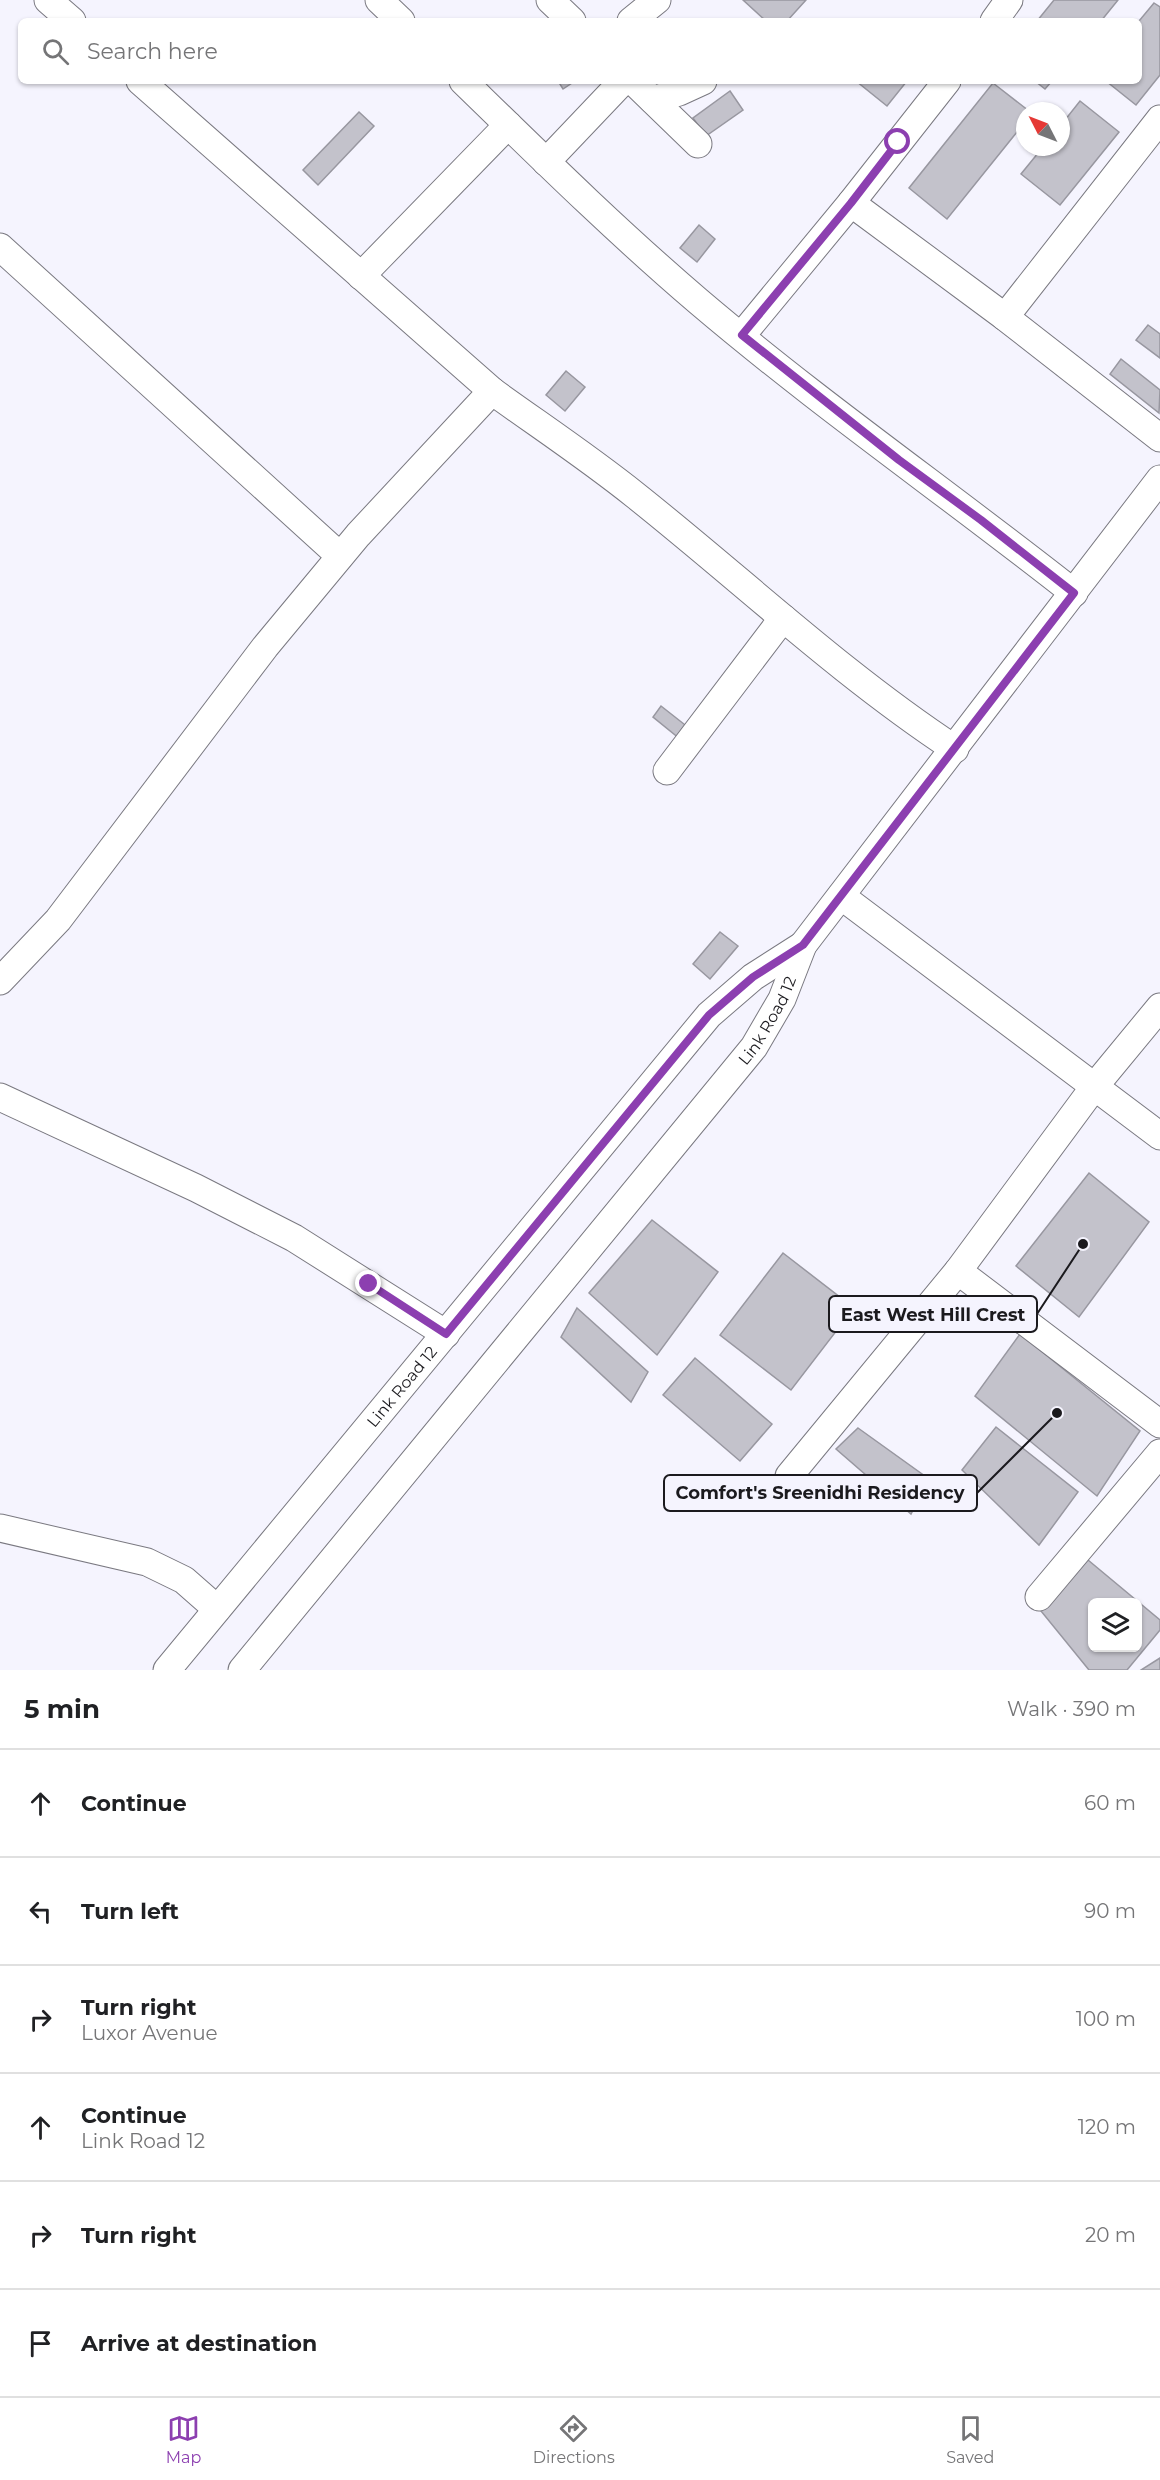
<!DOCTYPE html>
<meta charset="utf-8">
<style>
:root{--surface:#fff;--page:#f6f6f6;--text:#202124;--muted:#757577;--line:#e0e0e0;--accent:#8c3fb0}
body{margin:0;font-family:Montserrat,sans-serif;background:var(--page);color:var(--text)}
.controls{position:absolute;right:18px;bottom:18px;display:grid;overflow:hidden;border-radius:9px;box-shadow:0 2px 4px #0004}
.controls button{width:54px;height:54px;display:grid;place-items:center;padding:0;border:0;border-bottom:2px solid var(--line);background:var(--surface);color:var(--text);font:30px sans-serif}
.compass{position:absolute;left:1016px;top:102px;width:54px;height:54px;border-radius:50%;background:var(--surface);box-shadow:0 2px 4px #0004;rotate:312deg}
.stop{position:absolute;width:18px;height:18px;margin:-14px;border:4px solid #8c3fb0;border-radius:50%;background:#fff}
.stop.end{background:#8c3fb0;border-color:#fff;box-shadow:0 2px 6px #0008}
.list{margin:0;padding:0;list-style:none}
h2{display:flex;justify-content:space-between;align-items:center;height:78px;margin:0;padding:0 24px;font-size:26px}
h2 small{font-size:20px;font-weight:400;color:var(--muted)}
.list li{display:grid;grid-template-columns:39px 1fr auto;gap:18px;align-items:center;box-sizing:border-box;height:108px;padding:0 24px;border-top:2px solid var(--line)}
.list b{display:block;font-size:22px;white-space:nowrap}
.list p{margin:0;font-size:20px;white-space:nowrap;color:var(--muted)}
.list em{font-size:20px;font-style:normal;color:var(--muted)}
.icon{flex:none;width:33px;height:33px;fill:none;stroke:currentColor;stroke-width:2;stroke-linecap:round;stroke-linejoin:round}
.map{position:relative;flex:none;width:1160px;height:1670px;overflow:hidden}
.search{position:absolute;background:var(--surface);box-shadow:0 2px 4px #0004;left:18px;right:18px;top:18px;height:66px;display:flex;align-items:center;gap:15px;box-sizing:border-box;padding:0 21px;border-radius:9px;color:var(--muted);font-size:22px}
.sheet{height:726px;background:var(--surface)}
nav{display:flex;justify-content:space-around;align-items:center;box-sizing:border-box;height:84px;border-top:2px solid var(--line);background:var(--surface);font-size:16px;color:var(--muted)}
nav a{display:grid;justify-items:center;gap:3px}
nav .on{color:var(--accent)}
.map>svg:first-child{display:block}
.building{fill:#c3c2cb;stroke:#9897a0;stroke-width:1.5;fill-rule:evenodd}
.lines{fill:none;stroke-linecap:round;stroke-linejoin:round}
.street-casing{stroke:#7a7981;stroke-width:29}
.street{stroke:#fff;stroke-width:27}
.route{stroke:#8c3fb0;stroke-width:8}
.labels{text-anchor:middle;stroke-width:5;stroke-linejoin:round;paint-order:stroke}
.street-label{font-size:16px;fill:#1b1a1e;stroke:#f5f4fe}
.leader{fill:none;stroke:#1b1a1e;stroke-width:2}
.callout-dot{fill:#1b1a1e;stroke:#f5f4fe;stroke-width:2}
.callout{fill:#f5f4fe;stroke:#1b1a1e;stroke-width:2}
.callout-label{font-size:18px;text-anchor:middle;font-weight:bold;fill:#1b1a1e}
</style>
<div class="map">
<svg width="1160" height="1670" viewBox="0 0 1160 1670">
<rect width="100%" height="100%" fill="#f5f4fe"/>
<g class="building">
<path d="M743,0h63l-19,21h-21z"/>
<path d="M1054,0h64l-17,21h-64z"/>
<path d="M1154,3l6,4v68l-24,30 -30,-24h33v-60z"/>
<path d="M558,81h17l-12,8z"/>
<path d="M856,81h51l-20,25z"/>
<path d="M1035,81h17l-7,8z"/>
<path d="M993,83l36,28h-4v11l-78,97 -38,-31z"/>
<path d="M730,91l13,19 -37,26 -13,-18z"/>
<path d="M1080,101l39,31 -59,73 -39,-31 22,-27h18v-22z"/>
<path d="M359,112l15,14 -56,59 -15,-15z"/>
<path d="M699,225l16,14 -18,23 -17,-14z"/>
<path d="M1148,325l12,9v24l-24,-18z"/>
<path d="M1121,359l39,31 -1,23 -49,-39z"/>
<path d="M566,371l19,16 -20,24 -19,-16z"/>
<path d="M661,706l28,22 -9,11 -27,-22z"/>
<path d="M720,932l18,14 -28,33 -17,-15z"/>
<path d="M1089,1173l60,49 -70,95 -63,-51z"/>
<path d="M652,1220l66,52 -61,83 -68,-62z"/>
<path d="M783,1253l71,55 -63,82 -71,-55z"/>
<path d="M577,1308l71,64 -17,30 -70,-65z"/>
<path d="M1020,1334l120,97 -43,65 -122,-100z"/>
<path d="M695,1358l77,66 -32,37 -77,-66z"/>
<path d="M996,1427l82,65 -39,53 -77,-75z"/>
<path d="M858,1428l71,51 -18,35 -75,-65z"/>
<path d="M1082,1555l78,65v10l-33,40h-38l-48,-59zM1092,1602h46v46h-46z"/>
<path d="M1160,1658v12h-19z"/>
</g>
<g class="lines">
<defs>
<g id="street">
<path d="M48,0l24,21"/>
<path d="M379,0l22,21"/>
<path d="M550,0l22,21"/>
<path d="M631,21l26,-21"/>
<path d="M994,21l15,-21"/>
<path d="M140,81l352,310"/>
<path d="M463,81c77,75 153,150 235,220 121,103 252,194 376,292"/>
<path d="M633,81l65,63"/>
<path d="M947,81l-96,122 154,114 155,-198"/>
<path d="M653,100l26,-8 24,-11"/>
<path d="M546,162l77,-81"/>
<path d="M0,247l340,309"/>
<path d="M361,276l147,-151"/>
<path d="M1005,317l155,121"/>
<path d="M742,335l109,-132"/>
<path d="M667,771l116,-153"/>
<path d="M841,896l319,240"/>
<path d="M0,981l58,-61 207,-273 93,-112 134,-144c47,34 97,67 143,104 107,85 206,179 320,254"/>
<path d="M0,1097l196,91 98,50 152,96"/>
<path d="M958,1271l202,153"/>
<path d="M789,1476l169,-205 136,-184 66,-80"/>
<path d="M0,1528l147,34 37,18 33,29"/>
<path d="M1039,1597l121,-144"/>
<path id="s1" d="M167,1670l542,-655 44,-38 50,-32"/>
<path id="s2" d="M242,1670l512,-623 28,-48 21,-54 357,-466"/>
</g>
</defs>
<use href="#street" class="street-casing"/>
<use href="#street" class="street"/>
</g>
<g class="lines">
<path class="route" d="M369,1284l77,50 263,-319 44,-38 50,-32 271,-352 -93,-73 -82,-60 -157,-125 109,-132 47,-61"/>
</g>
<g class="labels">
<g class="street-label">
<text dy="6" stroke="none"><textPath href="#s2" startOffset="836">Link Road 12</textPath></text>
<text dy="6" stroke="none"><textPath href="#s1" startOffset="368">Link Road 12</textPath></text>
</g>
</g>
<path class="leader" d="M1083 1244L1037 1314M1057 1413L977 1493"/>
<g class="callout-dot">
<circle cx="1083" cy="1244" r="6"/>
<circle cx="1057" cy="1413" r="6"/>
</g>
<g class="callout">
<rect x="829" y="1296" width="208" height="36" rx="6"/>
<rect x="664" y="1475" width="313" height="36" rx="6"/>
</g>
<g class="callout-label">
<text x="933" y="1321">East West Hill Crest</text>
<text x="820" y="1499">Comfort's Sreenidhi Residency</text>
</g>
</svg>
<div class="controls">
<button><svg class="icon" aria-label="layers" viewBox="0 0 24 24"><path d="M12 4l9 5-9 5-9-5zM3 14l9 5 9-5"/></svg></button>
</div>
<svg class="compass" viewBox="-18 -18 36 36"><path d="M0-13l5 13h-10z" fill="#e53935"/><path d="M0 13l5-13h-10z" fill="#757577"/></svg>
<div class="stop" style="left:898px;top:142px"></div>
<div class="stop end" style="left:369px;top:1284px"></div>
<div class="search"><svg class="icon" aria-label="search" viewBox="0 0 24 24"><circle cx="10" cy="10" r="6"/><path d="M15 15l6 6"/></svg>Search here</div>
</div>
<section class="sheet">
<h2>5 min<small>Walk · 390 m</small></h2>
<ul class="list">
<li><svg class="icon" aria-label="ahead" viewBox="0 0 24 24"><path d="M12 20V5M6 11l6-6 6 6"/></svg><div><b>Continue</b></div><em>60 m</em></li>
<li><svg class="icon" aria-label="left" viewBox="0 0 24 24"><path d="M17 20v-9H6M10 6l-5 5 5 5"/></svg><div><b>Turn left</b></div><em>90 m</em></li>
<li><svg class="icon" aria-label="right" viewBox="0 0 24 24"><path d="M7 20v-9h11M14 6l5 5-5 5"/></svg><div><b>Turn right</b><p>Luxor Avenue</p></div><em>100 m</em></li>
<li><svg class="icon" aria-label="ahead" viewBox="0 0 24 24"><path d="M12 20V5M6 11l6-6 6 6"/></svg><div><b>Continue</b><p>Link Road 12</p></div><em>120 m</em></li>
<li><svg class="icon" aria-label="right" viewBox="0 0 24 24"><path d="M7 20v-9h11M14 6l5 5-5 5"/></svg><div><b>Turn right</b></div><em>20 m</em></li>
<li><svg class="icon" aria-label="arrive" viewBox="0 0 24 24"><path d="M6 21V4h12l-3 4 3 4H6"/></svg><div><b>Arrive at destination</b></div></li>
</ul>
</section>
<nav>
<a class="on"><svg class="icon" aria-label="map" viewBox="0 0 24 24"><path d="M3 6l6-2 6 2 6-2v14l-6 2-6-2-6 2zM9 4v14M15 6v14"/></svg>Map</a>
<a><svg class="icon" aria-label="directions" viewBox="0 0 24 24"><path d="M12 3l9 9-9 9-9-9zM9 14v-3h6M13 9l2 2-2 2"/></svg>Directions</a>
<a><svg class="icon" aria-label="saved" viewBox="0 0 24 24"><path d="M7 4h10v16l-5-4-5 4z"/></svg>Saved</a>
</nav>
